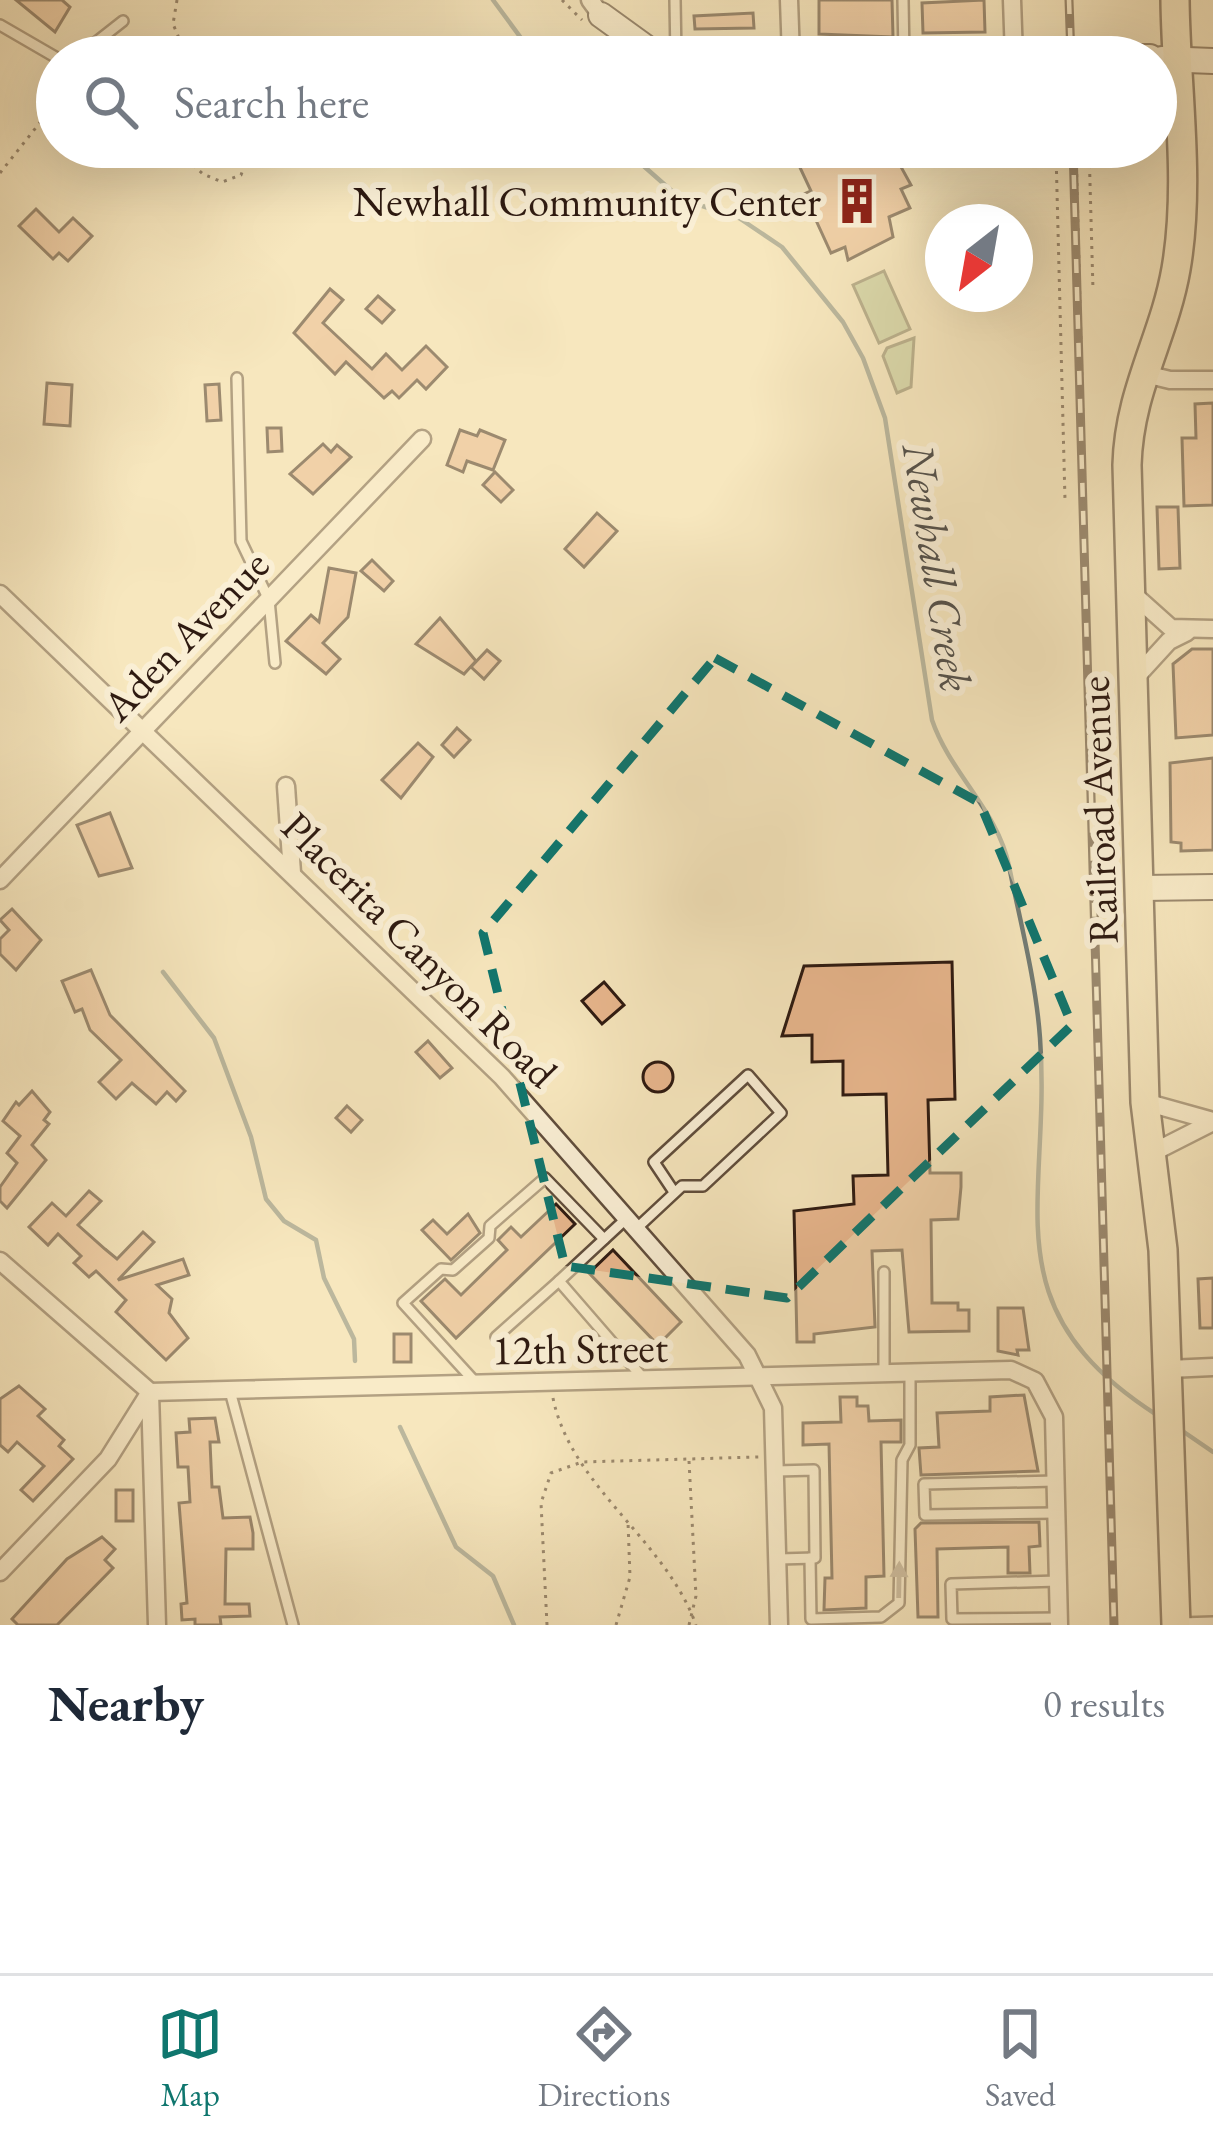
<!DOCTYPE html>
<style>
:root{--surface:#fff;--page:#f2f2f3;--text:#1f2937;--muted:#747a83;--line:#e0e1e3;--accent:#0f766e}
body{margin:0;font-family:"EB Garamond",serif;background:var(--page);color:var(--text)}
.compass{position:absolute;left:925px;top:204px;width:108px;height:108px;border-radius:50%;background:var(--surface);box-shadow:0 12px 48px #0002;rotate:211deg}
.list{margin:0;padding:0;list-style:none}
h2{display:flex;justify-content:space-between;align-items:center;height:156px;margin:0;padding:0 48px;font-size:51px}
h2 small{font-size:39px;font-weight:400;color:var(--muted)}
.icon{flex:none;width:66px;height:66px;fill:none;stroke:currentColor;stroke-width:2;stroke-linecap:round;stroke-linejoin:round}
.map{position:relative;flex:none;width:1213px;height:1625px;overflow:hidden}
.search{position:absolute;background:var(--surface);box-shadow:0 12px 48px #0002;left:36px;right:36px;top:36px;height:132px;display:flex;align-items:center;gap:30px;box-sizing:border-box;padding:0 42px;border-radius:66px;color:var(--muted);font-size:45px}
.sheet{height:348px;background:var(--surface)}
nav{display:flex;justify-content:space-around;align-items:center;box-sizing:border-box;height:168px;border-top:3px solid var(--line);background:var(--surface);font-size:33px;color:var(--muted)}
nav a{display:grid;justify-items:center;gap:6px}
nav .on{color:var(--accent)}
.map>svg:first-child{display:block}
.green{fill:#b8c795;stroke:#737053;stroke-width:3}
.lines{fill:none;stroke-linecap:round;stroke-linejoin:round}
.stream{stroke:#727c76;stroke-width:4.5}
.building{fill:#e9b78e;stroke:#2e1a11;stroke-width:3}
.lane-casing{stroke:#604d3c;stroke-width:14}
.street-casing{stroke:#604d3c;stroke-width:21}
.secondary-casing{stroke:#2e1a11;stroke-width:28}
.primary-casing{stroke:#2e1a11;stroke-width:32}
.path{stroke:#2e1a11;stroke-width:3;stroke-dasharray:3 6;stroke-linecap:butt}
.lane{stroke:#faefd5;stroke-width:9}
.street{stroke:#faefd5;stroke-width:16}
.secondary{stroke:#faefd5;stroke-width:24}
.primary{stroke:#f7e7be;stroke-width:27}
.rail-casing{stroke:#2e1a11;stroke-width:9}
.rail{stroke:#faefd5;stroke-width:4.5;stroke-dasharray:14;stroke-linecap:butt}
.oneway{fill:#9e8f7d}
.marked{fill:none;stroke:#0f766e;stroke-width:9;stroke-dasharray:24 15;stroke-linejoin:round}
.labels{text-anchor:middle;stroke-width:12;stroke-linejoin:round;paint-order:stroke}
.poi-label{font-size:42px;fill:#2e1a11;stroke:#faefd5;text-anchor:end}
.street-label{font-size:42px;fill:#2e1a11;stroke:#faefd5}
.water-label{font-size:45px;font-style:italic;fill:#56534c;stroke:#faefd5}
</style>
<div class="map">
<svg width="1213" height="1625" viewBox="0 0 1213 1625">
<rect width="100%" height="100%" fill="#f7e7be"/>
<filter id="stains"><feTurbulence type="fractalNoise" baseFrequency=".00167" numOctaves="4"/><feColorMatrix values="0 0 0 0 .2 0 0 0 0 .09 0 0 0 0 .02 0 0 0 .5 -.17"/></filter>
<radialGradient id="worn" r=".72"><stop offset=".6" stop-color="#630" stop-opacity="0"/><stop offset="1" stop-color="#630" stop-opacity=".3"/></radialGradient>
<g class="green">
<path d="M884,271l26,58 -31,14 -26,-58z"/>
<path d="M914,338l-3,49 -14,6 -14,-37 4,-8z"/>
</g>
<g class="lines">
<g class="stream">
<path d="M493,0l42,57"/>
<path d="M622,147l59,52 58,19 43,29 61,75 20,36 22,60 47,302c18,53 66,91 77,146 11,55 27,115 31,172 12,164 -53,268 117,377"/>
<path d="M163,972l51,66 37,99 15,62 18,22 32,19 8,38 30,61 1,22"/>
<path d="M400,1427l56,120 37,29 21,49"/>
<path d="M1181,1430l32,22"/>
</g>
</g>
<g class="building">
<path d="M16,0h46l8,7 -15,25z"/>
<path d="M819,0h73l1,37 -74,-3z"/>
<path d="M984,0l1,32 -62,1 -1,-30z"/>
<path d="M753,13l1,15 -59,1 -1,-13z"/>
<path d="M815,147h75l21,38 -10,4 9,19 -21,9 4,20 -45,23 -3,-13 -14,6 -27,-59 7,-3 -15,-32z"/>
<path d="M36,209l23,23 14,-14 19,18 -24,25 -9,-8 -6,6 -34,-33z"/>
<path d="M330,289l13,11 -20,23 49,46 14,-15 16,16 24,-24 21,21 -21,22 -9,-9 -18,18 -7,-7 -8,7 -38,-36 -11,12 -41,-41z"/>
<path d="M378,296l16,14 -12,13 -16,-14z"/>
<path d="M47,383l25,2 -2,41 -26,-2z"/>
<path d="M219,384l2,36 -14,1 -2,-36z"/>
<path d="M1213,403v102l-29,1 -2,-68h14l-1,-34z"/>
<path d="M267,428h14l1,23 -14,1z"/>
<path d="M460,430l17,6 3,-6 25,10 -12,30 -26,-9 -4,11 -16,-7z"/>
<path d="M323,444l8,8 6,-7 14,12 -38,37 -23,-20z"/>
<path d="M495,472l18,18 -12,12 -18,-17z"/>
<path d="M1157,507h21l2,61 -21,1z"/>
<path d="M597,513l20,18 -33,36 -19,-18z"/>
<path d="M372,560l21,21 -9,10 -23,-20z"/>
<path d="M329,568l27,5 -8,44 -25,26 17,16 -14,15 -40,-33 25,-26 8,7z"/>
<path d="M440,618l36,43 -12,13 -48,-30z"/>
<path d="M1192,649h21v86l-37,3 -3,-74z"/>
<path d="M487,650l13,11 -16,18 -13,-12z"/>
<path d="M457,728l13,12 -16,17 -12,-12z"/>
<path d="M418,743l15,14 -32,41 -19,-18z"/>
<path d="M1213,758v92l-32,1v-8l-10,-1 -1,-79z"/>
<path d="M110,813l22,55 -33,8 -22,-51z"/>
<path d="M12,909l29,31 -25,30 -16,-16v-15l9,-9 -9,-10z"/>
<path d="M952,962l3,137 -27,1 2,73h31v14l-3,32 -27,1 1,83h26v7h11v21l-60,1 -7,-82 -30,1 3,76 -61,7v8h-17l-3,-131 60,-7 -1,-28 35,-1 -2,-81 -43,1v-34l-31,1v-27l-30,1 22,-70z"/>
<path d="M91,970l19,45 75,76 -9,10 -9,-9 -11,12 -24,-21 -16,16 -17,-17 22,-22 -31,-30 -8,-21 -7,3 -13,-31z"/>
<path d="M604,982l20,23 -22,19 -20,-23z"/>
<path d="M428,1041l24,27 -12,10 -24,-26z"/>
<circle cx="658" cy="1077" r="15"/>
<path d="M32,1091l18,21 -6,8 5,4 -17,21 14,15 -39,48 -7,-7v-14l17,-24 -10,-10 13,-17 -17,-15 13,-19 3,3z"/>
<path d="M347,1106l15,14 -11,12 -15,-14z"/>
<path d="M89,1191l12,10 -23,24 27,24 12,10 26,-27 11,10 -36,38 65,-21 6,16 -32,10 15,14 -3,14 19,25 -22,22 -50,-48 10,-12 -30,-29 -7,6 -15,-14 7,-7 -23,-22 -10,11 -19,-18 23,-24 14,13z"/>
<path d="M556,1204l19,20 -119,114 -35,-37 24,-22 16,16 46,-45 -9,-10 13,-13 10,10z"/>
<path d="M468,1214l12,19 -29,27 -29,-30 11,-10 14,14z"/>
<path d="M613,1250l68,72 -23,23 -69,-72z"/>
<path d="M1213,1278v50h-13l-2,-49z"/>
<path d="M998,1308h25l6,42h-12l1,5 -20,-4z"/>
<rect x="394" y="1334" width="17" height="28"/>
<path d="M19,1386l26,23 -7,7 26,24 -5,6 14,13 -40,42 -12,-11 23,-24 -27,-24 -9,10 -8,-7v-46z"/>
<path d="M1024,1395l14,76 -117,4 -2,-27 20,-1 -2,-34 53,-2v-14z"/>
<path d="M840,1397h17v9h11l1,15 32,-1v22h-20l3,134 -18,1v31l-42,2 1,-32h7l-3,-134 -26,1v-22l38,-1z"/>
<path d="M215,1418l4,24h-9l2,45h7l4,31 27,-1 3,16v16h-27l-1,55h24l1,12 -30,1 1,8h-26v-6l-13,1 -1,-16 6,-1 -8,-100 11,-1 -2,-35h-10l-2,-34 14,-1 -1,-13z"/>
<rect x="116" y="1490" width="17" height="31"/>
<path d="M1039,1522l1,24 -11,1 1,26h-22v-26l-71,2 1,68h-20l-3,-88 6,-6z"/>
<path d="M102,1537l13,12 -10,11 8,8 -56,57h-39l-6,-6 55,-60z"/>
</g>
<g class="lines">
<defs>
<g id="lane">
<path d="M675,0l1,57"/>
<path d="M903,0l1,57"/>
<path d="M0,25l57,33"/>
<path d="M69,57l12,-3 42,-33"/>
<path d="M237,378l4,163 28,59 6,63"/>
<path d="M637,1228l45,-42h21l78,-73 -33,-38 -94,87 20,30"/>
<path d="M559,1281l69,-64"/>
<path d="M496,1337l63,-56 84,97"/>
<path d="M884,1375v-103"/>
<path d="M476,1383l-73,-80 38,-34 12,1 36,-32 1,-12 55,-48 59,61"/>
<path d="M230,1391l63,234"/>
<path d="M776,1471l38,-1 1,88 -36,1"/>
<path d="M1055,1481l-131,3 1,31 131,-2"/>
<path d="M810,1558l1,61 70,-2 18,-14 3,-143 8,-15v-71"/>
<path d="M1058,1581l-107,3 1,35 107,-1"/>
<path d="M1181,1623l32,-1"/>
</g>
<g id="street">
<path d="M590,0l11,15"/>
<path d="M789,0l2,57"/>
<path d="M1012,0l2,57"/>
<path d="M1141,373l29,7h43"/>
<path d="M0,594l502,483 245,278 26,53 6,217"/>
<path d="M1133,594l38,34 42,1"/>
<path d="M1136,677l33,-36 18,-9"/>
<path d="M286,786l6,87"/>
<path d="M0,880l422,-441"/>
<path d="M1145,1102l68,19"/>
<path d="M1150,1154l63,-32"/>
<path d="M0,1261l150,131"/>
<path d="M1169,1369l44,-2"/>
<path d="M150,1392l861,-22 24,11 19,36 5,208"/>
<path d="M150,1393l7,232"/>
<path d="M0,1572l108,-113 42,-67"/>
</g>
<g id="secondary">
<path d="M601,15l58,42"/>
<path d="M1038,57h112"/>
<path d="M1162,59l51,2"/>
<path d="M1143,888l70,-1"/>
</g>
<path id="primary" d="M1175,0c1,88 16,182 1,269 -12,69 -47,121 -49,196l18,637 18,148 13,375"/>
</defs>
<use href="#lane" class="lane-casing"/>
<use href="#street" class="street-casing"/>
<use href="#secondary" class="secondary-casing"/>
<use href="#primary" class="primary-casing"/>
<g class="path">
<path d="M177,0l-4,24 14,33"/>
<path d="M562,0l20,20"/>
<path d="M173,147l30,27 19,8 19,-7 10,-28"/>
<path d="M1076,147l9,354"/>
<path d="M1089,147l4,143"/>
<path d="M1056,153l9,347"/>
<path d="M1090,167l8,-4 -1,-13 54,-2"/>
<path d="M0,173l57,-72"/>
<path d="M553,1398c18,89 112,141 143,227"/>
<path d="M547,1625l-6,-122 10,-30 31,-11 177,-5"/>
<path d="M616,1625l14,-48 -2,-55"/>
<path d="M689,1625l7,-29 -7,-135"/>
</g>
<use href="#lane" class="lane"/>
<use href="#street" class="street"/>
<use href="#secondary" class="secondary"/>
<use href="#primary" class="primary"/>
<defs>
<g id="rail">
<path d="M1069,0l2,57"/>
<path d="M1073,147l41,1478"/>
</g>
</defs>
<use href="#rail" class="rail-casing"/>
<use href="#rail" class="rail"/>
</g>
<defs><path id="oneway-solid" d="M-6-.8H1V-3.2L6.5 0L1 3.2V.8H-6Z" transform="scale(3)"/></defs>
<use class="oneway" href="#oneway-solid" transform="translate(899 1580) rotate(-89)"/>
<path d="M0 0H1213V1625H0ZM715,658l265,145 92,222 -285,273 -222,-32 -82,-333z" fill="#f7e7be" fill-opacity=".55" fill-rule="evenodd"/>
<path class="marked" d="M715,658l265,145 92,222 -285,273 -222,-32 -82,-333z"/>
<defs>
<symbol id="building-bare" viewBox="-9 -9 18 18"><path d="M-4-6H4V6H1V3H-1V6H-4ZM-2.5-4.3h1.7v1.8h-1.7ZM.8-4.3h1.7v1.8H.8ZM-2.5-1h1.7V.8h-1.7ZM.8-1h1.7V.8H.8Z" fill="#8f2418" stroke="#faefd5" stroke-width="2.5" paint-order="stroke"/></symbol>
</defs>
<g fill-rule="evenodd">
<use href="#building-bare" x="824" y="168" width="66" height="66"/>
</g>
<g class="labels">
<g class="poi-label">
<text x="821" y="216">Newhall Community Center</text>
</g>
<g class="street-label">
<text transform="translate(185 635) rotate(-46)" y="15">Aden Avenue</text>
<text transform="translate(1098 810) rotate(-92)" y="15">Railroad Avenue</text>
<text transform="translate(420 949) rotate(45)" y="15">Placerita Canyon Road</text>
<text transform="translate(580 1348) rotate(-1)" y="15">12th Street</text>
</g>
<g class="water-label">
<text transform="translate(938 567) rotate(81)" y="16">Newhall Creek</text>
</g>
</g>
<rect width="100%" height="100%" filter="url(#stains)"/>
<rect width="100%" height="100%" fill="url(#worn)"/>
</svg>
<svg class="compass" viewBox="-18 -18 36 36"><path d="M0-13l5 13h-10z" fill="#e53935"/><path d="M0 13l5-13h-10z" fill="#747a83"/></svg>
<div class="search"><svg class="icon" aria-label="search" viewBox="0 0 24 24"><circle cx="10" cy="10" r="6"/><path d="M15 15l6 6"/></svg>Search here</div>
</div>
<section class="sheet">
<h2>Nearby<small>0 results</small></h2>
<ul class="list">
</ul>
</section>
<nav>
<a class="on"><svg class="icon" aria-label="map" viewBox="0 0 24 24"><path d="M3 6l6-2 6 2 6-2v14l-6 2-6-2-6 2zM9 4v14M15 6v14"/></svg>Map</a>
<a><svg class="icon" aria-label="directions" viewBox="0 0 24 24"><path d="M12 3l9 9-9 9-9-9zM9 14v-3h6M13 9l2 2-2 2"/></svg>Directions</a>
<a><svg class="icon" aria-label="saved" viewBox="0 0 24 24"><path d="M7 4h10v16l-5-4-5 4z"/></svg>Saved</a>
</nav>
